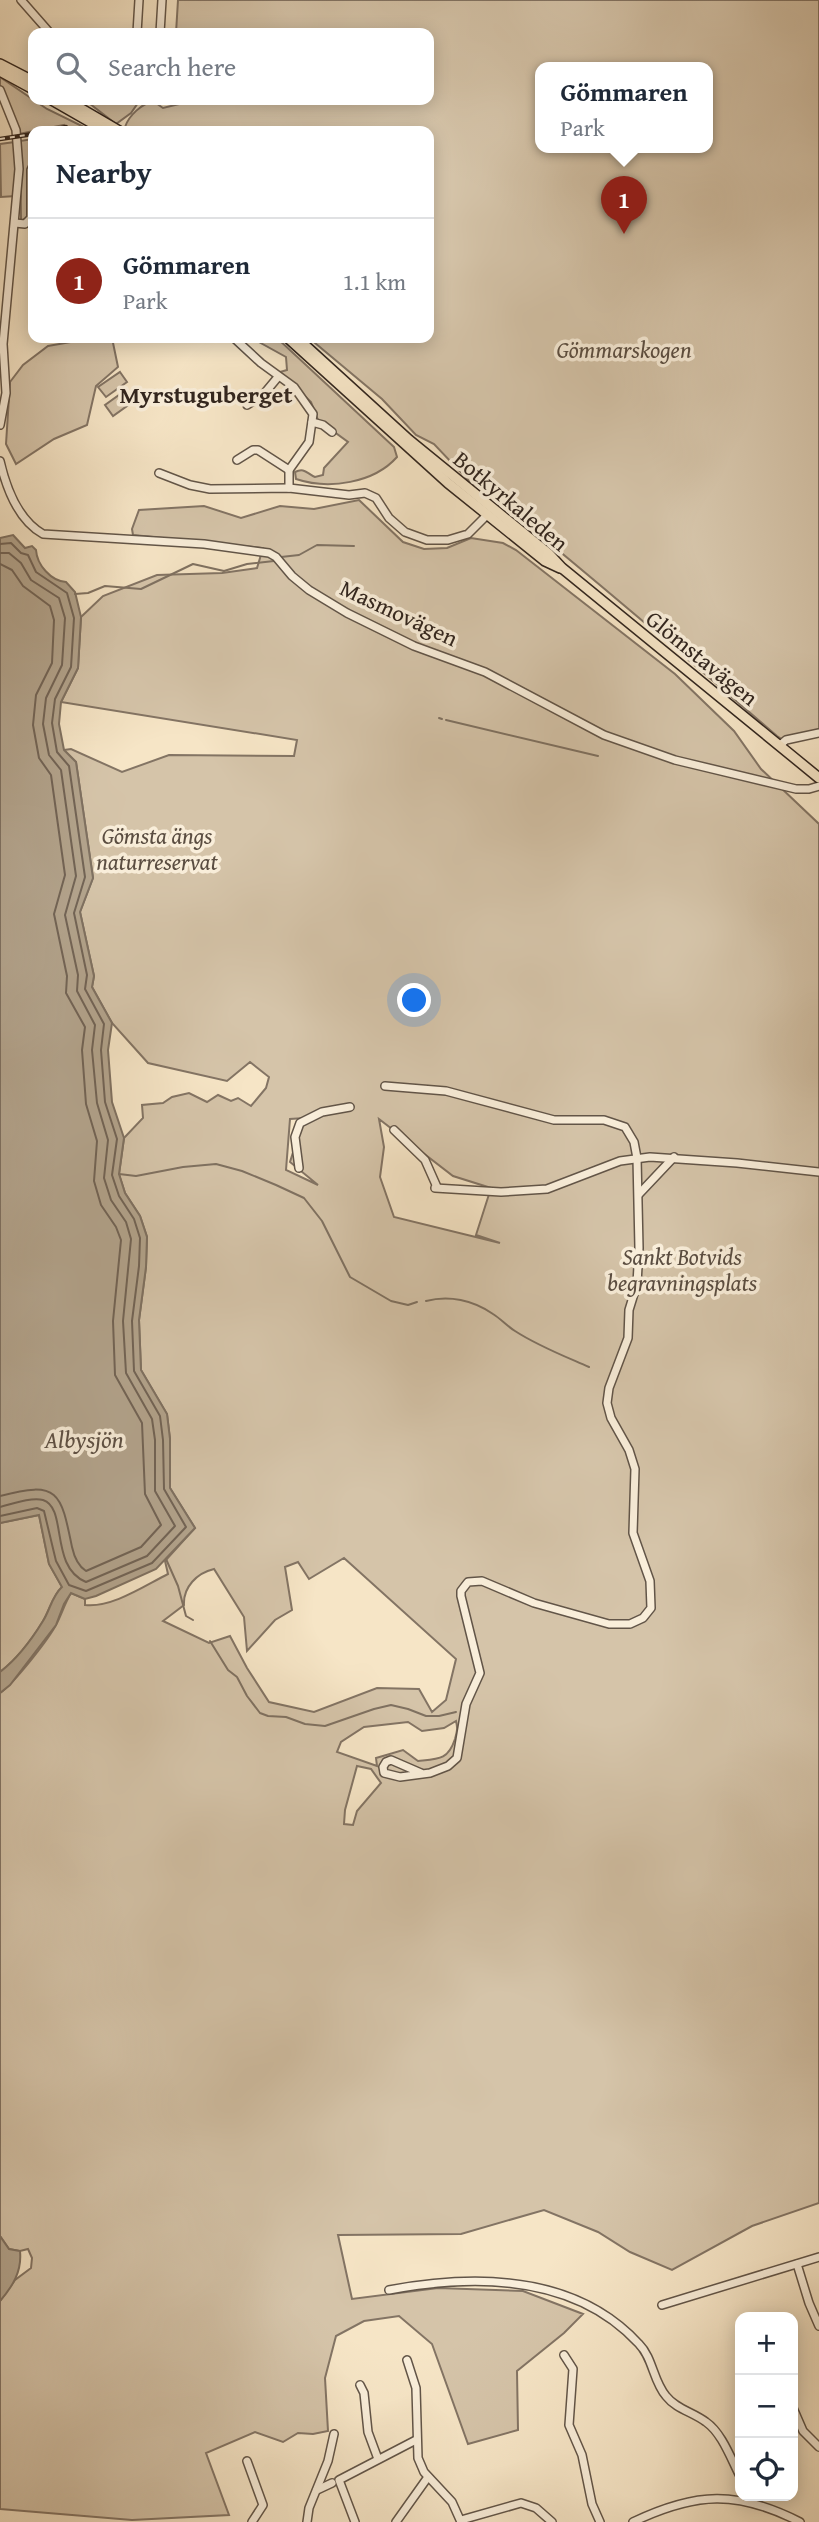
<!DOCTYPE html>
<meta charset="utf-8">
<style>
:root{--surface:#fff;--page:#f6f6f7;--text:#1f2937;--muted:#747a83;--line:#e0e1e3;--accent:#8f2418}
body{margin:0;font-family:"Gentium Book Plus",serif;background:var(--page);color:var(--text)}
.controls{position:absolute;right:21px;bottom:21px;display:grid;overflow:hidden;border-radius:14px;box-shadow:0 4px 18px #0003}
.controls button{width:63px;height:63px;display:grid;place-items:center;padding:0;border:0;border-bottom:2px solid var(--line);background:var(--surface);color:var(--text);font:35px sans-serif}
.you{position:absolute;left:415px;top:1001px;width:24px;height:24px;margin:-18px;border:5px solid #fff;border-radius:50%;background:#1a73e8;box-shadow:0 0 0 10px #1a73e833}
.badge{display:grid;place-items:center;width:46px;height:46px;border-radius:50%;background:var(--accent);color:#fff;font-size:23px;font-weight:700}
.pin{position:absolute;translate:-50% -58px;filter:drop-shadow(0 2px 4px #0008)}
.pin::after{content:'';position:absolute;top:37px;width:24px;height:21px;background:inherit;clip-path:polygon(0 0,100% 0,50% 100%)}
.popup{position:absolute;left:535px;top:62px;width:178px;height:91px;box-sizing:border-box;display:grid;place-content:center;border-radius:14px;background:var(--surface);filter:drop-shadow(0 2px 5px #0005);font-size:23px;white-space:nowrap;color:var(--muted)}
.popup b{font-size:26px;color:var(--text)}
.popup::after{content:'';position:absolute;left:50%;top:100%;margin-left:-14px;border:14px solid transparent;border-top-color:var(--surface)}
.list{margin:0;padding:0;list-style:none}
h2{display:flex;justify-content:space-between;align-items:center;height:91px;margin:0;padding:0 28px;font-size:30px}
h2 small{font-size:23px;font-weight:400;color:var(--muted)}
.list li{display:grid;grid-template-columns:46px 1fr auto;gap:21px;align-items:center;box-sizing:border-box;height:126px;padding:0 28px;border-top:2px solid var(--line)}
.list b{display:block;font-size:26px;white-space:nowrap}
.list p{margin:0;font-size:23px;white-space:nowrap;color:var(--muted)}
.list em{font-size:23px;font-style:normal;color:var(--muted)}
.icon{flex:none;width:38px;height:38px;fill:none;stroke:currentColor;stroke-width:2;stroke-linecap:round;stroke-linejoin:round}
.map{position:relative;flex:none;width:819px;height:2522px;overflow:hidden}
.search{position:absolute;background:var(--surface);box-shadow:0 4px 18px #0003;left:28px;top:28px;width:406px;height:77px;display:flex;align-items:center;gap:18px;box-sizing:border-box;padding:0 24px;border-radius:14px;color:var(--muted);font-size:26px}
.panel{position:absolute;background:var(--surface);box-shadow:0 4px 18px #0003;left:28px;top:126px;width:406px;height:217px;border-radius:14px}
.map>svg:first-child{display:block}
.green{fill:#d5c4a9;stroke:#837464;stroke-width:2;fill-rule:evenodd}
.water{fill:#b3a48d;stroke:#7f7161;stroke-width:2}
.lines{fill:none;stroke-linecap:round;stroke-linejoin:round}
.shore{stroke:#726456;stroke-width:2}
.stream{stroke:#7f7161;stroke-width:2}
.minor-casing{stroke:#625548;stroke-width:10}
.major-casing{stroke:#31251e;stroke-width:12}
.minor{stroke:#f9eeda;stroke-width:7}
.major{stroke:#f6e5c6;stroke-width:9}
.rail-casing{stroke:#31251e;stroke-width:4.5}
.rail{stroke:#f9eeda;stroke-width:2;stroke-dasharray:5;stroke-linecap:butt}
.labels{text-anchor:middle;stroke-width:7;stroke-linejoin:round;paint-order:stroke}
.park-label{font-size:23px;font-style:italic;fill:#5a4d41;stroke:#f9eeda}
.street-label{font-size:23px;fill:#31251e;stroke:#f9eeda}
.neighbourhood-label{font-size:24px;font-weight:bold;fill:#31251e;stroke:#f9eeda}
.water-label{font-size:24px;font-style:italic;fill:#5e5145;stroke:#f9eeda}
</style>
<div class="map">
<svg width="819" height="2522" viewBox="0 0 819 2522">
<rect width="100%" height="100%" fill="#f6e5c6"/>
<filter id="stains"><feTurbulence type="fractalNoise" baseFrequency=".00286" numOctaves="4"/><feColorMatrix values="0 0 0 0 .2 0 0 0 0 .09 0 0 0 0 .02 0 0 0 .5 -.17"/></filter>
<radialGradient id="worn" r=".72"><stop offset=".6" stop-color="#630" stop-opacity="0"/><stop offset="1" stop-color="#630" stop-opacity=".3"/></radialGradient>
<g class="green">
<path d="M178,0h641v735l-33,7 -9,-6c-97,-84 -194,-166 -293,-247l-14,-7 -36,-38 -18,-9 -34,-36 -73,-61h120v-207h-300l-4,-4c4,-12 17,-23 28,-26l10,7 20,-5 2,-3h244v-67h-253zM540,68h168v80h-168z"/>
<path d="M0,77l47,32 45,22h-26l-2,-6 -45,9 -19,-49z"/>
<path d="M85,100h55l-9,13 -15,11z"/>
<path d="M33,139v16l-4,8v52l-4,5h-4l-1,-79z"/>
<path d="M15,142l1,54 -15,1 -1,-53z"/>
<path d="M70,338h42l6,29 -22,19 -9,39 -33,14 -38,25 -10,-20 4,-62 13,-17 25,-19 23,-4z"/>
<path d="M260,338h17l117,109 3,10c-23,26 -68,33 -101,22l-1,-7c10,-5 12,2 20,5l8,-2 1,-7 24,-26 -30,-22 -7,-18 -31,-30 7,-2 -1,-13 -27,-15z"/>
<path d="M120,372l7,10 -21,15 -8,-10z"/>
<path d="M126,390l8,11 -21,15 -8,-11z"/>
<path d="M359,500l44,42 21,7 23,-1 24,-10 32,5 13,7 159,124 59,57 27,38 58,55v1379l-67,23 -80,44 -42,-18 -32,-20 -54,-22 -83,24 -123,1 14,64 86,-11 85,3 60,23 -19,19 -47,38 1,59 -50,14 -36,-100 -33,-28 -35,5 -28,15 -11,42 3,53 -15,3 -15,-1 -15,9 -28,-10 -49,21 23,62 -97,5 -132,-11v-208l15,-21 16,-12 1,-10 -4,-9 -8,2 -11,-2 -9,-13v-543c14,-10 49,-54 57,-70 5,-10 8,-20 14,-30l14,6v6c27,3 59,-19 83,-31l-3,-13 30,-33 -25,-40v-49l-3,-25 -26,-44 -2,-50 7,-53 1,-30 -7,-21 -15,-23 -6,-19 5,-36 19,-20 -1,-13 21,-2 9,-6 17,-4 18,9 11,-7 13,6 7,-3 13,8 15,-18 3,-11 -19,-15 -23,19 -79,-18 -36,-40 -20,-36 2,-11 -14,-64 13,-34 -17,-116 -12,-12 7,-1 51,23 47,-17 125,1 3,-16 -236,-38 17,-34 3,-51 22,-21 54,-21 65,-2 35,-5 6,-20 -130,-13 -1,-6 7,-19 65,-4 37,12 39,-12 34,3zM304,1118l-14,44 28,23 -32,-15 4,-51zM379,1119l74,57 38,12 -15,47 24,8 -106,-26 -14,-40 4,-30zM344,1558l112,101 -10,41 -14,12 -13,-23 -42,-1 -63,24 -45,-10 -22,-34 -17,-32 -21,7 -46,-22 21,-16c-1,-18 13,-32 30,-36l30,48 3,34 28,-31 17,-10 -7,-43 13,-5 11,17zM456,1721c2,8 1,10 -1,18 -7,21 -16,20 -37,22l-15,-11 -27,8 1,8 -40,-14 4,-10 23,-15 44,-5 14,9 22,-3zM357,1766l14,3 10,14 -24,28 -4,14 -9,-1 1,-14z"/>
<path d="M39,1515l10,49 13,23c-10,9 -12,23 -19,34 -11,18 -26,38 -43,51v-149z"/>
</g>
<g class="water">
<path d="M13,535l12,13 7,-2 4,4c1,15 15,31 30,32l9,10 6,25 -3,51 -17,34 -2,22 5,26 12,12 17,116 -13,34 14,64 -2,11 20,36 -4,27 4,52 12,36 -5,36 6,19 15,23 7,21 -1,30 -7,53 2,50 26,44 3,25v49l25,40 -39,41 -60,27 -11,3 -14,-6 -7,11 -8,21 -46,60 -10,8v-21c17,-13 32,-33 43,-51 7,-11 9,-25 19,-34l-13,-23 -10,-49 -39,8v-985z"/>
<path d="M0,2236l9,13 11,2c2,20 -7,35 -20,50z"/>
</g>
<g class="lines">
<g class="shore">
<path d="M0,544l11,-1 10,10 7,2 8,17 31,21 7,25 -3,49 -16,32 -3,24 5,29 12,14 16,111 -11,36 13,62 -2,14 19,35 -3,26 4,52 12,37 -5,36 7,21 15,23 6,19 -1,28 -7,55 2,50 26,45 3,24 1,49 22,38 -34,36 -66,28 -17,-6 -13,-24 -12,-50 -7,-3 -37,8"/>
<path d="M0,553h9l12,10 10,17 28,18 6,20 -3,47 -16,33 -3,26 6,31 12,15 15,106 -11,39 13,60 -1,16 18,34 -3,25 5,53 11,37 -4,38 7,22 15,22 5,17 -8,82 3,52 26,46 3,21v51l20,35 -28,30 -61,26c-37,-15 -18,-74 -43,-82 -12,-3 -31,4 -43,7"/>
<path d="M0,564l12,6 11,16 27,20 4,14 -2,43 -16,32 -3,30 6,33 12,17 14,100 -11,39 13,62 -1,17 19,34 -3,23 4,54 11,37 -3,40 7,24 15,22 5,13 -8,81 2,54 27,48 3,71 16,31 -20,22 -55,24c-8,-5 -12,-15 -14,-24 -11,-54 -13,-67 -72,-51"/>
</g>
<g class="stream">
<path d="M281,557l18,-2 18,-10 37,1"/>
<path d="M75,594l13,-1 17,-7 36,3 52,-25 31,7 23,-7 27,-3"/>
<path d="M439,718l3,1"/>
<path d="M446,720l152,36"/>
<path d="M119,1174l17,2 47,-9 33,-3 26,7 34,14 28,13 18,23 28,56 41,24 17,4 9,-3"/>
<path d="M426,1301c23,-6 47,-1 67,13 8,5 14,12 22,17 23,15 49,25 74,36"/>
<path d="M166,1559l12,27 8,30 7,4"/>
<path d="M210,1641l18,29 9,7 10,19 13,17 8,3 18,1 19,7 20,2 49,-17 17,-4 17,4 18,7h13l17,-4"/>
</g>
<defs>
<g id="minor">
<path d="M21,0l29,33"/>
<path d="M137,33l2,-33"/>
<path d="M160,33l2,-33"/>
<path d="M0,90l16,40 3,39 -16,175 3,49 -6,32"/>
<path d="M15,223l10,1 6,-6v-48l2,-4"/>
<path d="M234,338l27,25 33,24 19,27 -4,28 -20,28v18"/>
<path d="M247,405l16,-10 15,-18"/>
<path d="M312,422l11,3 9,7"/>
<path d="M237,460l16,-10h5l31,20"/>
<path d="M0,461c6,26 18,59 43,73l161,10 65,9 7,4 16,19 17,14 38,23 67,33 71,26 119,63 71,25 121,29h13l10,-3"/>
<path d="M159,473l31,12 20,4 79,-1 60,7 16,-2 11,5 13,20 16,14 22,8h21l20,-6 19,-19"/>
<path d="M780,745l6,-5 33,-7"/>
<path d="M385,1086l61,5 108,29h50l21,7 9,15 3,16 2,90 -2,36 -8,26 -1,28 -19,50 -2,15 4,15 18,32 6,19 -2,64 17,48 1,27 -8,10 -13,6h-21l-75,-21 -52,-22 -14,1 -7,9v5l19,77 -14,31 -9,54 -9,8 -18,7 -30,4 -16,-4 -1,-6 3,-5 5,-2 30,13"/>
<path d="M394,1130l31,30 12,27"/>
<path d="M299,1168l-4,-31 5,-14 22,-11 28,-5"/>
<path d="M435,1188l66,4 46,-3 73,-28 30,-4 87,6 82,9"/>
<path d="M639,1194l35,-37"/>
<path d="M797,2264l12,39 10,23"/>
<path d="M389,2290c86,-16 186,-16 250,54 14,14 14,37 27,52 10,13 27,16 40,26 16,11 25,37 34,54"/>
<path d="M662,2305l157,-48"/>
<path d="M564,2355l9,14 -4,56 13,30 10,49 8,18"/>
<path d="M407,2360l9,28 2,70 6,14 28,30 9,20"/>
<path d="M360,2385l4,8 4,39 10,27"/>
<path d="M793,2408l10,23 16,16"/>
<path d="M247,2461l16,44 -11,17"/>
<path d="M317,2490l15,-7"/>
<path d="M461,2520l60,-17 15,5 16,14"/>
<path d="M307,2522l2,-14 19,-47 6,-27"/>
<path d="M355,2522l-16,-42 77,-40"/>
<path d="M396,2522l32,-45"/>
<path d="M633,2522c63,-30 104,-32 167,0"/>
</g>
<g id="major">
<path d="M0,64l33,17"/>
<path d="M0,71l33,18"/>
<path d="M52,100l54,31"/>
<path d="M66,100l53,31"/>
<path d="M288,338l160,145 97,78 15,7"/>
<path d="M297,338l112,102 140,114 13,14 257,210"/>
</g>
</defs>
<use href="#minor" class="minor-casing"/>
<use href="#major" class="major-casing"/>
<use href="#minor" class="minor"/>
<use href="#major" class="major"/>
<defs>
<g id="rail">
<path d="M49,131l17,-4"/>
<path d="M0,139l33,-5"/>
</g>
</defs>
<use href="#rail" class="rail-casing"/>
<use href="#rail" class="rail"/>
</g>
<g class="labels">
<g class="park-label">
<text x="624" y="358">Gömmarskogen</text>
<text x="157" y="844">Gömsta ängs<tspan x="157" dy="26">naturreservat</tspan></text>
<text x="682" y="1265">Sankt Botvids<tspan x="682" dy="26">begravningsplats</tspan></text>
</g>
<g class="street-label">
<text transform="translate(511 501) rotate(40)" y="8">Botkyrkaleden</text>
<text transform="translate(399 613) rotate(25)" y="8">Masmovägen</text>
<text transform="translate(702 658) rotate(39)" y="8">Glömstavägen</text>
</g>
<g class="neighbourhood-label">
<text x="206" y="403">Myrstuguberget</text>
</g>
<g class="water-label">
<text x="84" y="1448">Albysjön</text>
</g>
</g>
<rect width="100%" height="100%" filter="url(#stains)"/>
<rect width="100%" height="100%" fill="url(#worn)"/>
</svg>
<div class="controls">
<button>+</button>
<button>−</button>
<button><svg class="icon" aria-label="locate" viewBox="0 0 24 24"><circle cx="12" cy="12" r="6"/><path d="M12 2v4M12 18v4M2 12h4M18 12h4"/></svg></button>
</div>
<div class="you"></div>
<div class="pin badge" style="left:624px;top:234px">1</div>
<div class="popup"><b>Gömmaren</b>Park</div>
<div class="search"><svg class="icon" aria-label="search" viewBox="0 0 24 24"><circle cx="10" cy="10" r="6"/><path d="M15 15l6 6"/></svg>Search here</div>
<section class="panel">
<h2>Nearby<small></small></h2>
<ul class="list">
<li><span class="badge">1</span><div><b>Gömmaren</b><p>Park</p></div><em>1.1 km</em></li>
</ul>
</section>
</div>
